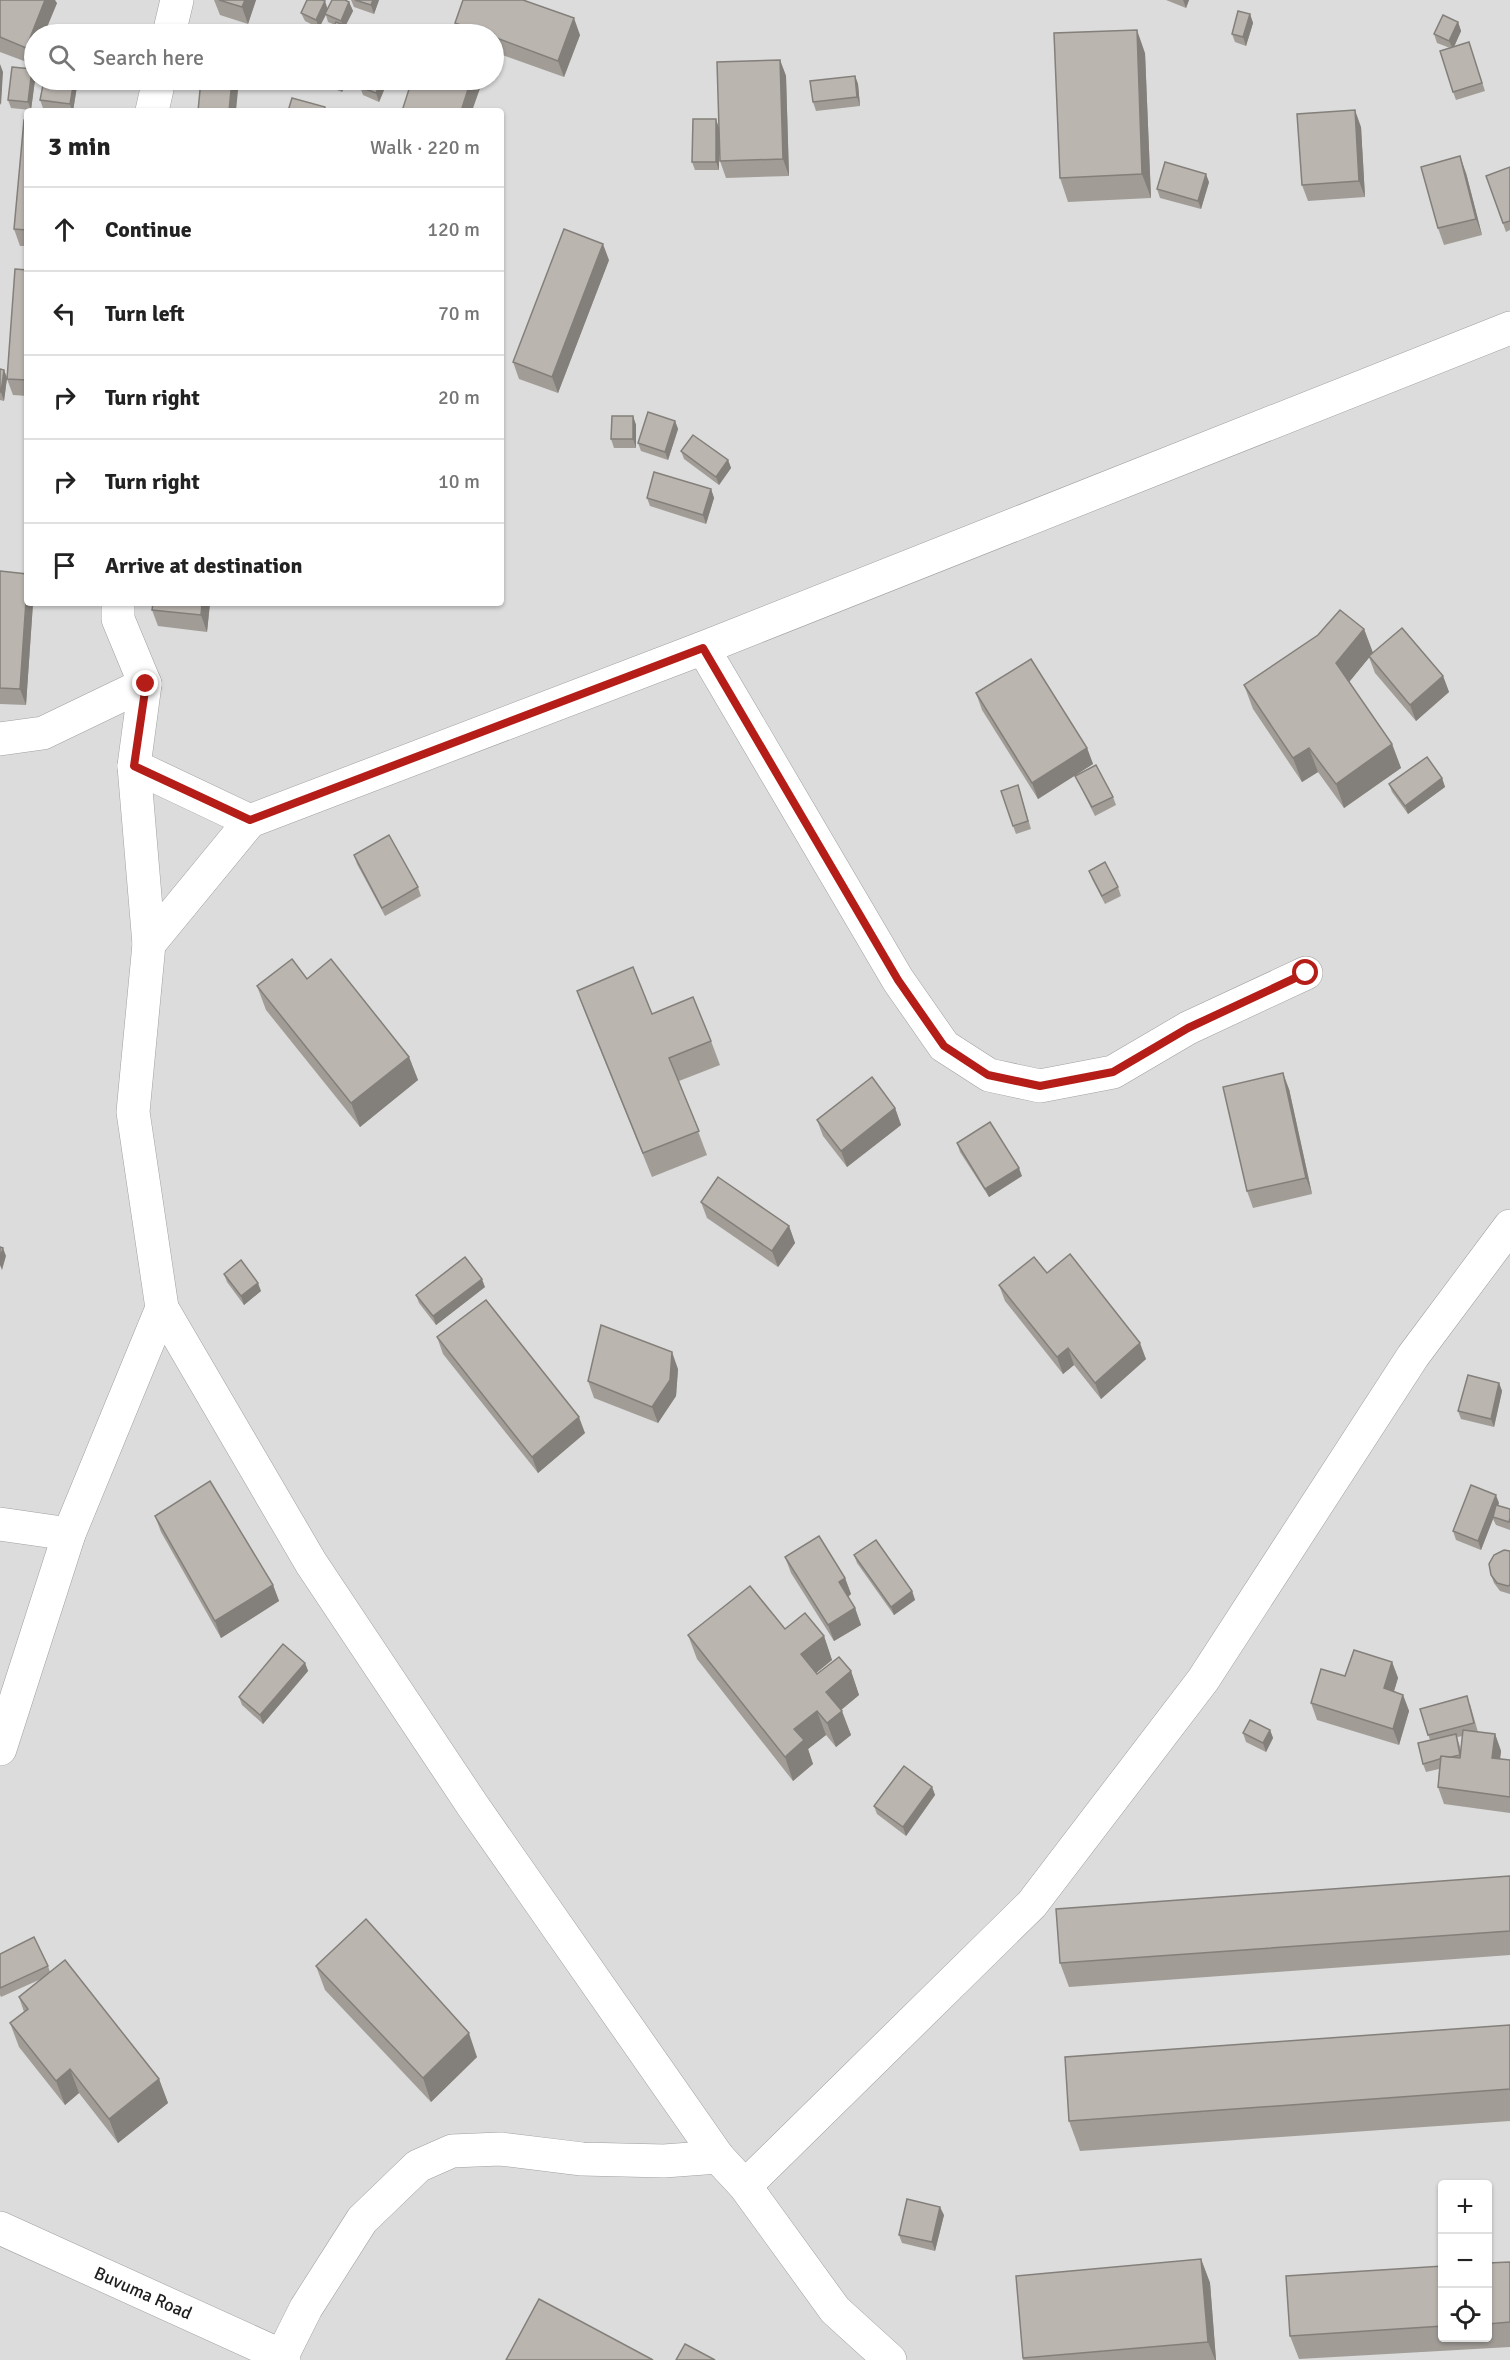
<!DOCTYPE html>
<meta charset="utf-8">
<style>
:root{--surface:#fff;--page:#f2f2f2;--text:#222;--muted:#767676;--line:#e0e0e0}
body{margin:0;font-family:Signika,sans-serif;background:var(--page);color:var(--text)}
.controls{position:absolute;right:18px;bottom:18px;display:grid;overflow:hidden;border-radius:6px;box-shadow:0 2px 4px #0004}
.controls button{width:54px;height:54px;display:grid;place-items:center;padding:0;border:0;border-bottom:2px solid var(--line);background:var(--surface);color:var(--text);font:30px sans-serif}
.stop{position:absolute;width:18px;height:18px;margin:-14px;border:4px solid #b51d18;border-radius:50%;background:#fff}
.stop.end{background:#b51d18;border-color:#fff;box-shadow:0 2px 6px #0008}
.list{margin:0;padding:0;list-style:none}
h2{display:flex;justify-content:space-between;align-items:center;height:78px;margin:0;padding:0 24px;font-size:26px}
h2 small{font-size:20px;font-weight:400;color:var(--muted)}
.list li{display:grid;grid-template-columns:39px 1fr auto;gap:18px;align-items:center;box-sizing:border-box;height:84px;padding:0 24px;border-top:2px solid var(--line)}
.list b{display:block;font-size:22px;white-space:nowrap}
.list em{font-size:20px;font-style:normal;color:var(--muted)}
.icon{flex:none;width:33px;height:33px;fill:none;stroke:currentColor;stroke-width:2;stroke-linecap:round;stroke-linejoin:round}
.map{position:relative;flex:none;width:1510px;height:2360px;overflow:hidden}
.search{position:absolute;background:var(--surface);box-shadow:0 2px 4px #0004;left:24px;top:24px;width:480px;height:66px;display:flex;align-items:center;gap:15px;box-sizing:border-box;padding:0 21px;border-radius:33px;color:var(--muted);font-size:22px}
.panel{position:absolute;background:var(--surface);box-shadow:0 2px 4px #0004;left:24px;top:108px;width:480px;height:498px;border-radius:6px}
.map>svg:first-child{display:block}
.residential{fill:#dcdcdc;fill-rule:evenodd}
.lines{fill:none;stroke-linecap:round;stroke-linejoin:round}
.minor-casing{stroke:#a0a0a0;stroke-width:34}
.minor{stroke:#fff;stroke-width:33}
.wall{fill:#a19c96;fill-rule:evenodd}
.shaded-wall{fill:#837f7a}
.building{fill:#bbb5af;stroke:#837f7a;stroke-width:1.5}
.route{stroke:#b51d18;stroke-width:8}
.labels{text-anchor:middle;stroke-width:4.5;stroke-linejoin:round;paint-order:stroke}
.street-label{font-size:18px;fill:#1f1f1f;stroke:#fff}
</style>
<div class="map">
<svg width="1510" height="2360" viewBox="0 0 1510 2360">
<rect width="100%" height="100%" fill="#eeece6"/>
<path class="residential" d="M0,0h1510v2360h-1510zM34,34h460v46h-460zM27,111h474v492h-474zM1442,2184h46v154h-46z"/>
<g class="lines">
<defs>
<g id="minor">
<path d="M169,34l8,-34"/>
<path d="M152,111l7,-31"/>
<path d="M703,648l195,332 46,66 45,29 51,11 73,-14 75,-44 118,-55"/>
<path d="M0,739l43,-6 102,-49"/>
<path d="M134,766l116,55 453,-173 807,-320"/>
<path d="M149,944l101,-123"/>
<path d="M162,1308l149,255 162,243 245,351 27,29 90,124 55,50"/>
<path d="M0,1524l69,10"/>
<path d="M0,1749l69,-215 93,-226 -29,-196 16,-168 -15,-178 11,-82 -27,-65v-16"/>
<path d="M745,2186l287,-282 171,-224 210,-324 97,-130"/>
<path d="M0,2228l282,128 2,4"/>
<path d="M282,2356l24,-48 56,-88 56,-54 34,-15 48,-2 82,10 82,2 54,-4"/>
</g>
</defs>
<use href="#minor" class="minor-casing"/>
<use href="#minor" class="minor"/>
</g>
<g class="wall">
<path d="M0,0l57,3 -25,61 -32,-12z"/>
<path d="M214,0h42l-8,24 -28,-9z"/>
<path d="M351,0h28l-5,14 -20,-7z"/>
<path d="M1166,0h23l-3,8z"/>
<path d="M349,2l4,9 -8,15 -10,-1 -7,-3 -2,-7 -7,13 -14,-7 -4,-8 27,-4z"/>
<path d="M1250,14l3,9 -7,23 -11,-4 -3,-8z"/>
<path d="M1458,22l3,9 -7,16 15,-5 16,49 -29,9 -3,-8 -3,-44 -13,-5 -3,-9z"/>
<path d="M455,23l125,12 -16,42 -70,-25v-18h-35z"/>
<path d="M1145,53l6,145 -83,4 -8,-24z"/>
<path d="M780,60l6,16 3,100 -63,2 -6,-17 -1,-20v29h-24l-3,-8 27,-36z"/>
<path d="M32,69l3,11 -4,30 -20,-2 -3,-8z"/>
<path d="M855,76l3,8 2,22 -44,5 -3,-9z"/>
<path d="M78,80l-5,31h-11l-19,-3 -3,-8z"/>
<path d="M271,80h18l-4,6z"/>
<path d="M311,80h37l-6,12z"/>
<path d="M387,83l-8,19 -16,-7 -3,-8z"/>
<path d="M27,120v126h-7l-6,-17z"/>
<path d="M1361,127l4,70 -57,4 -6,-16z"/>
<path d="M1510,167v63l-4,2 -20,-56z"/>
<path d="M1466,173l16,62 -38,10 -6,-17z"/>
<path d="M1209,182l-8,27 -41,-11 -3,-9z"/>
<path d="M609,260l-51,133 -39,-14 -6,-17z"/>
<path d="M27,270v126l-14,-1 -6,-16z"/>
<path d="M0,369l4,1 3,8 -3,23 -4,-1z"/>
<path d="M633,416l3,9v23h-22l-3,-9z"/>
<path d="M675,421l3,8 -10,31 -27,-9 -3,-8z"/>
<path d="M681,451l47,9 3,8 -12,17 -35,-26z"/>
<path d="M711,489l3,9 -8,26 -56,-18 -3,-8z"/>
<path d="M0,571l27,32h6l-7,102 -26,-1z"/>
<path d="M153,603h57l-3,29 -49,-6 -6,-16z"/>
<path d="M1364,629l9,24 70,23 6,16 -33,29 -41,-48 -6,-16 -20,25 43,62 9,24 -57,40 -26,-36 -16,10 -49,-73 -9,-24z"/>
<path d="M976,693l111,55 6,16 -55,35 -56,-89z"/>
<path d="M1075,776l38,21 3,8 -21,11z"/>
<path d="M1442,778l3,9 -37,27 -16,-22 -3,-8z"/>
<path d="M1018,785l13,44 -15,5 -3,-8z"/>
<path d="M354,855l64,32 3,9 -36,20 -28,-52z"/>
<path d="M1089,871l29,16 3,9 -16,8 -13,-25z"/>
<path d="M307,979l102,78 9,23 -58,47 -94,-117 -9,-24z"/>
<path d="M577,991l75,23 59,27 9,24 -41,16 28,74 -55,22 -66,-162z"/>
<path d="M1289,1089l23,105 -59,14 -6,-17z"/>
<path d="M895,1108l6,17 -54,42 -24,-31 -6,-16z"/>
<path d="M957,1143l65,33 -33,21 -29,-45z"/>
<path d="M701,1202l88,24 6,17 -17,24 -71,-49z"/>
<path d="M1047,1273l99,86 -45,40 -27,-34 -11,9 -58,-73 -6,-16z"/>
<path d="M224,1274l37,17 -17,14 -17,-23z"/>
<path d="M485,1287l-49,38 -17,-22 -3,-8z"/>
<path d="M437,1337l148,96 -47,40 -95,-119z"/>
<path d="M678,1369l-2,27 -18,27 -64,-25 -6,-17z"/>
<path d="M1499,1383l3,8 -8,36 -33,-8 -3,-8z"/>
<path d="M1499,1503l-1,3 12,3v21l-14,-5 -3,-6 -12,31 -25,-10 -3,-9z"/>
<path d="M155,1516l118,69 6,16 -58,37 -60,-106z"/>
<path d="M1510,1551v43l-10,-3 -6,-8 -3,-8z"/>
<path d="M854,1555l58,36 3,9 -21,15 -37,-52z"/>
<path d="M785,1557l60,21 6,16 -3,3 7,11 6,17 -27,16 -43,-68z"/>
<path d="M785,1629l39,7 8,24 -16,13 1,1 34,-3 8,24 -18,15 10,25 -15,12 -10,-12 -18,14 5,15 -20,17 -96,-122 -9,-24z"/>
<path d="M1392,1662l6,16 -4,13 9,4 6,16 -10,34 -82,-25 -6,-17 34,-27z"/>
<path d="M305,1663l3,8 -45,53 -21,-19 -3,-8z"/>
<path d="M1470,1704l8,28 17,2 6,17 -1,8 10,1v53l-66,-9 -6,-17 1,-18 -13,3 -3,-8 7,-24 -10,-31zM1463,1736l-2,14 -4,-13z"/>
<path d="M1270,1730l3,8 -7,14 -20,-10 -3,-9z"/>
<path d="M932,1787l3,8 -29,41 -29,-22 -3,-8z"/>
<path d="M1510,1876v79l-441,32 -9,-24z"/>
<path d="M0,1954l48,12 2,6 109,107 9,24 -50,40 -39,-50 -14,12 -46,-58 -9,-24 14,-11 -5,-15 22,-18 -40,18 -1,-2z"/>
<path d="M316,1966l161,91 -46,45 -106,-112z"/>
<path d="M1510,2025v96l-430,30 -11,-30z"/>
<path d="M944,2215l-9,36 -33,-8 -3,-8z"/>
<path d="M1201,2259l9,24 6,77h-193v-2z"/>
<path d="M1510,2262v85l-211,12 -9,-23 153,-70v71h45v-74z"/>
</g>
<g class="shaded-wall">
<path d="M45,0h10l2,3 -13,31h-10v24l-2,6 -6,-16z"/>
<path d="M245,0h11l-8,24 -6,-17z"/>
<path d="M373,0h6l-5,14 -3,-9z"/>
<path d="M1183,0h6l-3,8z"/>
<path d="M325,1l3,9 -9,18 -3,-8z"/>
<path d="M349,2l4,9 -9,18 -3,-8z"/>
<path d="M1250,14l3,9 -7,23 -3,-9z"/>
<path d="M574,18l6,17 -16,42 -6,-16z"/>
<path d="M1458,22l3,9 -8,18 -4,-8z"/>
<path d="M352,28l2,6h-5z"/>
<path d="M1137,30l8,23 6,145 -9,-24z"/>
<path d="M780,60l6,16 3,100 -6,-17z"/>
<path d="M0,64l3,8 -2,33 -1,-2z"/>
<path d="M32,69l3,11 -4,30 -3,-8z"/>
<path d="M855,76l3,8 2,22 -3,-9z"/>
<path d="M74,80h4l-5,31h-1l-2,-7z"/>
<path d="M232,80h7l-3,31h-7z"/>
<path d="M283,80h6l-4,6z"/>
<path d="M341,80h7l-6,12 -3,-8z"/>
<path d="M382,80h4l1,3 -8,19 -3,-9z"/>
<path d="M471,80h12l-11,31h-11z"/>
<path d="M1355,110l6,17 4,70 -6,-16z"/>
<path d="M716,119l3,9v42l-3,-8z"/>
<path d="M1460,156l6,17 16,62 -6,-16z"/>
<path d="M1206,174l3,8 -8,27 -3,-8z"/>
<path d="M603,244l6,16 -51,133 -6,-16z"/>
<path d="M4,370l3,8 -3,23 -3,-9z"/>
<path d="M633,416l3,9v23l-3,-9z"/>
<path d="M675,421l3,8 -10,31 -3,-8z"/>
<path d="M728,460l3,8 -12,17 -3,-8z"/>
<path d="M711,489l3,9 -8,26 -3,-9z"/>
<path d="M27,586v17h6l-7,102 -6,-16z"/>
<path d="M202,603h8l-3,29 -6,-17z"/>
<path d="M1364,629l9,24 -28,34 -9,-24z"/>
<path d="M1443,676l6,16 -33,29 -6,-16z"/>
<path d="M1392,744l9,24 -57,40 -8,-24z"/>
<path d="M1087,748l6,16 -55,35 -6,-16z"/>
<path d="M1309,748l9,24 -16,10 -9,-24z"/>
<path d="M1442,778l3,9 -37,27 -3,-8z"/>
<path d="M409,1057l9,23 -58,47 -9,-24z"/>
<path d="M1283,1073l6,16 23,105 -6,-16z"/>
<path d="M895,1108l6,17 -54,42 -6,-16z"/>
<path d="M1019,1168l3,8 -33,21 -4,-8z"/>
<path d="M789,1226l6,17 -17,24 -6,-16z"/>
<path d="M3,1248l3,8 -4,14 -2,-5v-7z"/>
<path d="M482,1279l3,8 -49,38 -3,-9z"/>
<path d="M258,1283l3,8 -17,14 -3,-9z"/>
<path d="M1140,1343l6,16 -45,40 -6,-16z"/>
<path d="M1068,1348l6,17 -11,9 -6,-17z"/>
<path d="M672,1352l6,17 -2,27 -18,27 -6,-16z"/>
<path d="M1499,1383l3,8 -8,36 -3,-8z"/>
<path d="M579,1417l6,16 -47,40 -6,-16z"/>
<path d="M1496,1495l3,8 -5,14h-1v2l-12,31 -3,-9z"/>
<path d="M845,1578l6,16 -6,5 -6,-17z"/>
<path d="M273,1585l6,16 -58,37 -6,-17z"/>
<path d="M912,1591l3,9 -21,15 -3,-8z"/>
<path d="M855,1608l6,17 -27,16 -6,-16z"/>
<path d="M824,1636l8,24 -22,18 -9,-24z"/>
<path d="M1392,1662l6,16 -8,26 -6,-16z"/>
<path d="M305,1663l3,8 -45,53 -3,-9z"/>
<path d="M851,1671l8,24 -24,20 -9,-23z"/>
<path d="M1403,1695l6,16 -10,34 -6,-16z"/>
<path d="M817,1711l9,24 -18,14 5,15 -20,17 -8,-24 9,-28z"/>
<path d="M842,1711l9,24 -15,12 -9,-24z"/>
<path d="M1270,1730l3,8 -7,14 -3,-9z"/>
<path d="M1495,1734l6,17 -3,24 -6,-17z"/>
<path d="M932,1787l3,8 -29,41 -3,-9z"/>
<path d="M469,2033l8,24 -46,45 -8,-24z"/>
<path d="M70,2069l9,24 -14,12 -9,-24z"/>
<path d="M159,2079l9,24 -50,40 -9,-24z"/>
<path d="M940,2207l4,8 -9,36 -3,-9z"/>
<path d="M1201,2259l9,24 6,77h-1l-7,-18z"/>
</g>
<g class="building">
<path d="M0,0h45l-19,48 -26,-11z"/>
<path d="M219,0h26l-3,7z"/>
<path d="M307,0h15l3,1 -9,19 -15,-7z"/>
<path d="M332,0h13l4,2 -8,19 -16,-7z"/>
<path d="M355,0h18l-2,5z"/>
<path d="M463,0h60l51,18 -16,43 -64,-24v-3h-8l-31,-11z"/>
<path d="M1238,11l12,3 -7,23 -11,-3z"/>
<path d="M1443,15l15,7 -9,19 -15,-7z"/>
<path d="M336,22l16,6 -3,6h-19z"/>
<path d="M252,27l15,7h-19z"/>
<path d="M216,30l10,4h-12z"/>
<path d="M1137,30l5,144 -82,4 -6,-145z"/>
<path d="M1469,42l13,41 -29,9 -13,-41z"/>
<path d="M780,60l3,99 -63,2 -3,-99z"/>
<path d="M12,67l20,2 -4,33 -20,-2z"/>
<path d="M855,76l2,21 -44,5 -3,-21z"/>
<path d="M44,80h30l-4,24 -30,-4z"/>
<path d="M201,80h31l-3,31h-31z"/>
<path d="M329,80h12l-2,4z"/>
<path d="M364,80h18l-6,13 -16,-6z"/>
<path d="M412,80h59l-10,31h-59z"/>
<path d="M292,98l33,9 -1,4h-36z"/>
<path d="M1355,110l4,71 -57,4 -5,-71z"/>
<path d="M693,119h23v43h-24z"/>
<path d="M24,120h3v110l-13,-1z"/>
<path d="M1460,156l16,63 -38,9 -17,-61z"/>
<path d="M1165,162l41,12 -8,27 -41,-12z"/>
<path d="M1510,167v54l-7,2 -17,-47z"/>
<path d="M564,229l39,15 -51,133 -39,-15z"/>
<path d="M15,269l12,1v110l-20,-1z"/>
<path d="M0,369l4,1 -3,22h-1z"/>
<path d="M648,412l27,9 -10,31 -27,-9z"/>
<path d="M612,416h21v23h-22z"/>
<path d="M693,435l35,25 -12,17 -35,-26z"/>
<path d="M654,472l57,17 -8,26 -56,-17z"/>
<path d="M0,571l27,3v12l-7,103 -20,-1z"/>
<path d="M153,603h49l-1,12 -49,-5z"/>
<path d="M1340,610l24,19 -28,34 56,81 -56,40 -27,-36 -16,10 -49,-73 74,-50z"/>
<path d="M1402,628l41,48 -33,29 -41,-49z"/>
<path d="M1031,659l56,89 -55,35 -56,-90z"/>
<path d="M1427,757l15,21 -37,28 -16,-22z"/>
<path d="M1096,765l17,32 -21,10 -17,-31z"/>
<path d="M1018,785l10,36 -15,5 -12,-35z"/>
<path d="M389,835l29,52 -36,21 -28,-53z"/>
<path d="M1105,862l13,25 -16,9 -13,-25z"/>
<path d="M292,959l15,20 24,-20 78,98 -58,46 -94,-117z"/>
<path d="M633,967l19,47 41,-17 18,44 -42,17 30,73 -56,22 -66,-162z"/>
<path d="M1283,1073l23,105 -59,13 -24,-104z"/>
<path d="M872,1077l23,31 -54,43 -24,-31z"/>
<path d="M990,1122l29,46 -34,21 -28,-46z"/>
<path d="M718,1177l71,49 -17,25 -71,-49z"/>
<path d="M0,1247l3,1 -3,10z"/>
<path d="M1070,1254l70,89 -45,40 -27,-35 -11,9 -58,-72 35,-28 13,16z"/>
<path d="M465,1257l17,22 -49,37 -17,-21z"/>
<path d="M241,1260l17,23 -17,13 -17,-22z"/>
<path d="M486,1300l93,117 -47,40 -95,-120z"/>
<path d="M601,1325l71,27 -2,28 -18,27 -64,-26z"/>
<path d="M1468,1375l31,8 -8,36 -33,-8z"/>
<path d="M210,1481l63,104 -58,36 -60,-105z"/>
<path d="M1471,1485l25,10 -18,46 -25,-10z"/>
<path d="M1496,1505l14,4v9l-1,4 -16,-5z"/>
<path d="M819,1536l26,42 -6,4 16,26 -27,17 -43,-68z"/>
<path d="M876,1540l36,51 -21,16 -37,-52z"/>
<path d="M1504,1550l6,1v34l-2,1 -11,-3 -6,-8 -2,-11 5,-9z"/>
<path d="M750,1586l35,43 20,-16 19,23 -23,18 16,20 22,-17 12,14 -25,21 16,19 -15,12 -10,-12 -23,18 10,11 -19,17 -97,-122z"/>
<path d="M283,1644l22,19 -45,52 -21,-18z"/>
<path d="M1354,1650l38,12 -8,26 19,7 -10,34 -82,-26 10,-34 24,7z"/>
<path d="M1467,1696l7,27 -46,12 -8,-26z"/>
<path d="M1250,1720l20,10 -7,13 -20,-10z"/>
<path d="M1463,1730l32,4 -3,24 18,2v37l-72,-10 3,-31 19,2z"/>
<path d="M1456,1734l4,21 -9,2 -10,-1 -1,3 -17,5 -5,-21z"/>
<path d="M904,1766l28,21 -29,40 -29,-21z"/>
<path d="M1510,1876v55l-450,32 -4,-54z"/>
<path d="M366,1919l103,114 -46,45 -107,-112z"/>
<path d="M34,1937l14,29 -48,22v-34z"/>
<path d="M65,1960l94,119 -50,40 -39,-50 -14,12 -46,-58 18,-14 -9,-12z"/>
<path d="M1510,2025v64l-441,32 -4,-64z"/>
<path d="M907,2199l33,8 -8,35 -33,-7z"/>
<path d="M1201,2259l7,83 -185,16 -7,-82z"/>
<path d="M1510,2262v60l-22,2v-61z"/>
<path d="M1443,2266v60l-153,10 -4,-60z"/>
<path d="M539,2299l114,61h-147z"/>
<path d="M685,2344l30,16h-39z"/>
</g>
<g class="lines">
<path class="route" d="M146,684l-12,82 116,54 453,-172 195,332 46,66 44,29 52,11 73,-14 75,-44 118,-55"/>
</g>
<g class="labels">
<g class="street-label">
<text transform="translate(143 2293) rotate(24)" y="6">Buvuma Road</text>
</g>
</g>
</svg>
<div class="controls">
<button>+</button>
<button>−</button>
<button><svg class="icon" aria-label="locate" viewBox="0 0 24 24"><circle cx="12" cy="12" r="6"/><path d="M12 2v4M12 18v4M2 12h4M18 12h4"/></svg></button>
</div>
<div class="stop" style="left:1306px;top:973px"></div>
<div class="stop end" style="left:146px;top:684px"></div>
<div class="search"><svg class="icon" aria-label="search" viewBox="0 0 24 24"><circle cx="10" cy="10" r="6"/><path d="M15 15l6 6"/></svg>Search here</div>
<section class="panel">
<h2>3 min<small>Walk · 220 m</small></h2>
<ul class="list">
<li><svg class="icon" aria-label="ahead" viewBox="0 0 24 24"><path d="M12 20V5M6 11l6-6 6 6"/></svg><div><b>Continue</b></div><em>120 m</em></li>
<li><svg class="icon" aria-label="left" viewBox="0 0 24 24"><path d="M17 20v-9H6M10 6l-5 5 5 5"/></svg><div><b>Turn left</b></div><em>70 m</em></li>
<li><svg class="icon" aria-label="right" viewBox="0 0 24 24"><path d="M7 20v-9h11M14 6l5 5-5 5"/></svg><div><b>Turn right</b></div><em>20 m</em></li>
<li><svg class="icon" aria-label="right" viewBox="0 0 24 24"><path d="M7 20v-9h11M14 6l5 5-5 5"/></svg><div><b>Turn right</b></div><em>10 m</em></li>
<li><svg class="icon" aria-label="arrive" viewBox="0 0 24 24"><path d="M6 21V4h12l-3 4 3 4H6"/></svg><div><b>Arrive at destination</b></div></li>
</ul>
</section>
</div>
